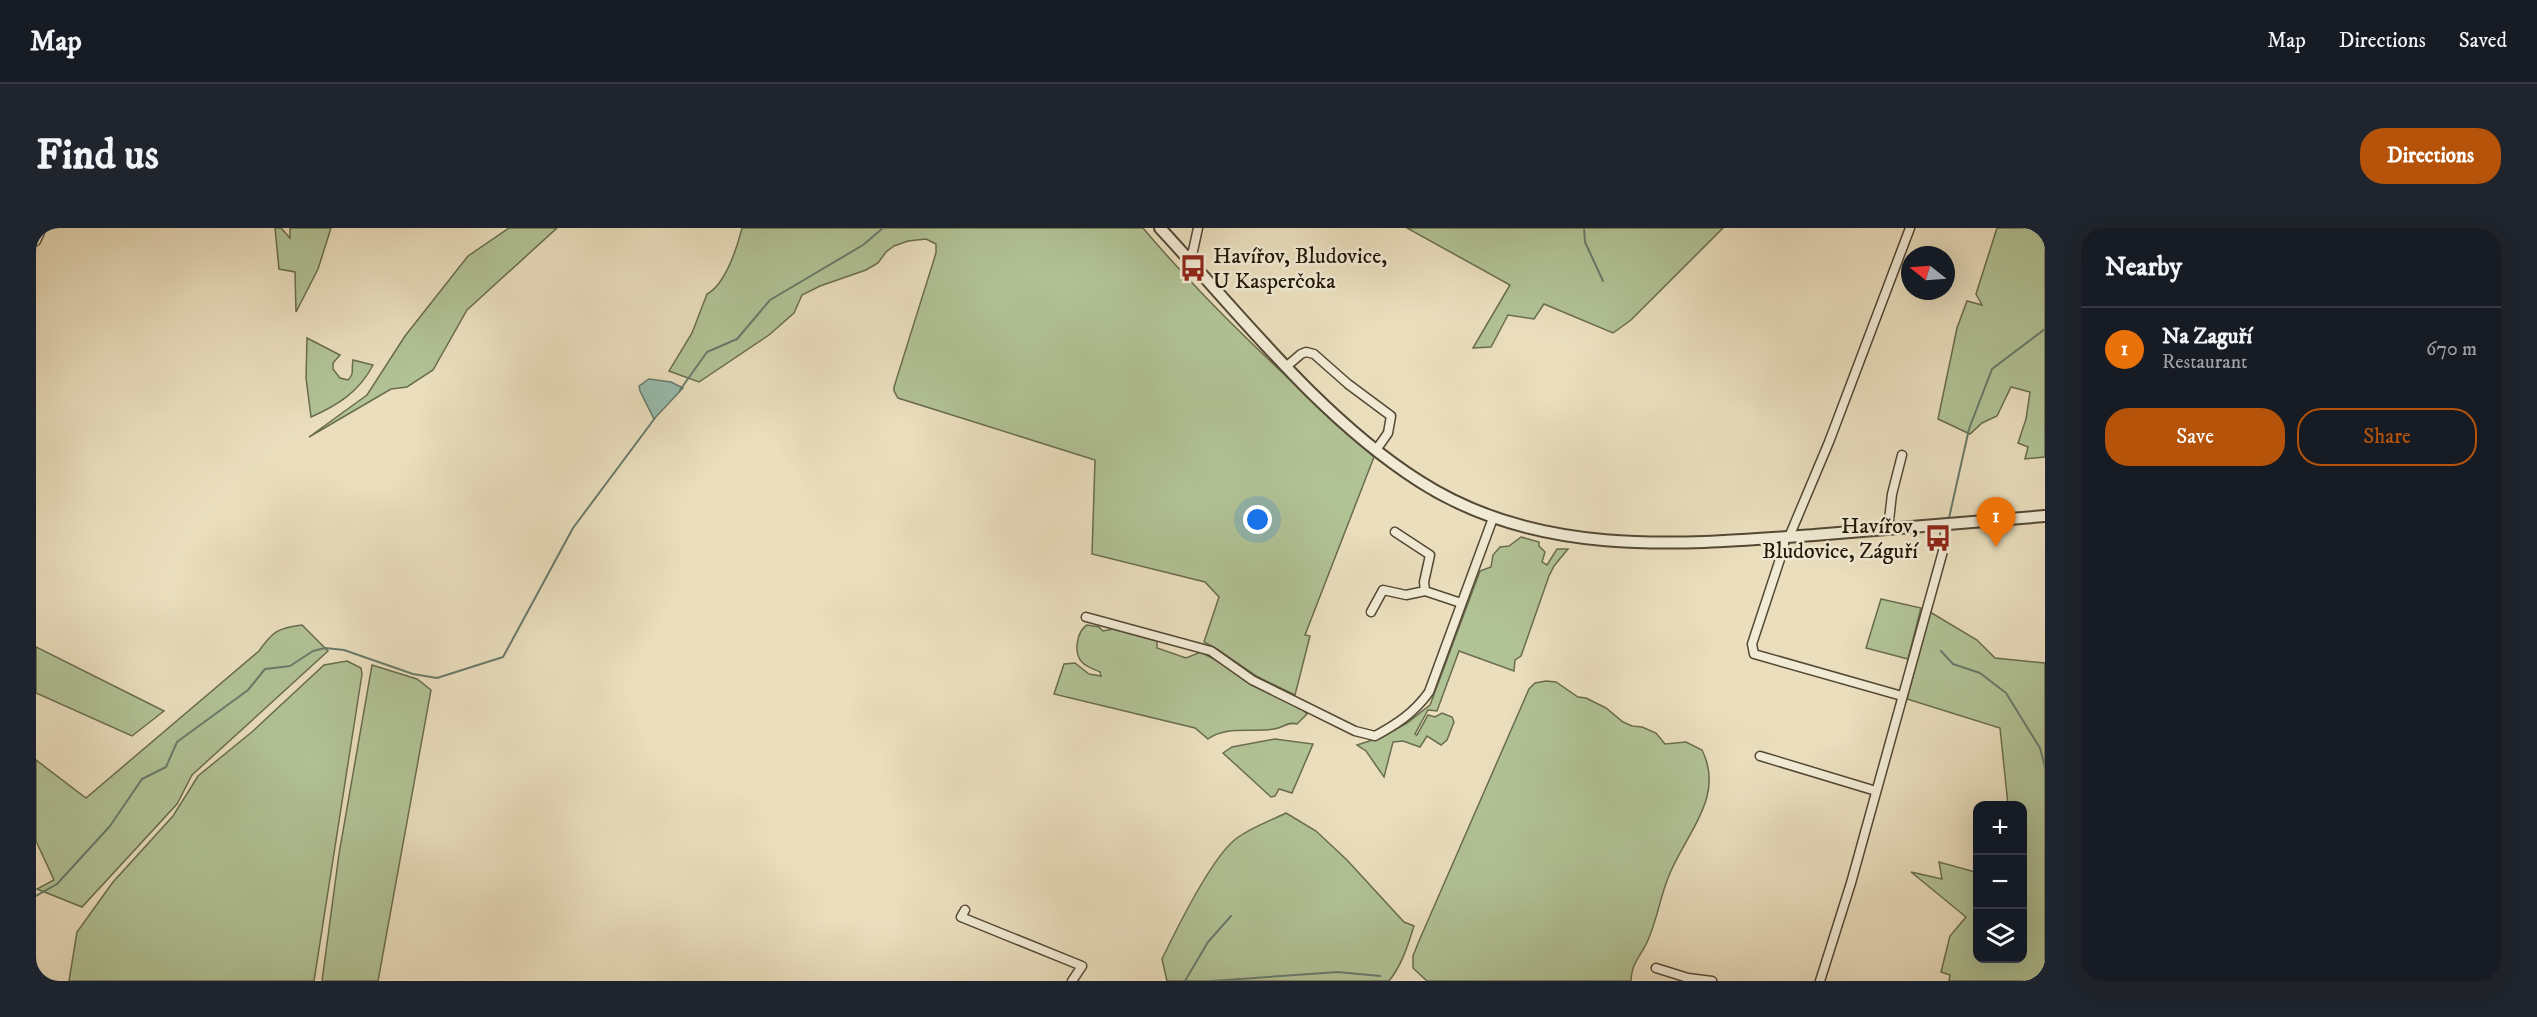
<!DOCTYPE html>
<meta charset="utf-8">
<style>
:root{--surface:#171b24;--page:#20242c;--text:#f1f3f6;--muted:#9ea1a6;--line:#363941;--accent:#b45309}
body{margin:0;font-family:"IM FELL DW Pica",serif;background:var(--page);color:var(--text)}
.controls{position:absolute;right:18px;bottom:18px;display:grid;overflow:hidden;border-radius:12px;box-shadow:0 6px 24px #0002}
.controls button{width:54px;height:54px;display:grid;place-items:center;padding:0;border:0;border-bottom:2px solid var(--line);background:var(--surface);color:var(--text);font:30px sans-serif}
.compass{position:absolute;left:1865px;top:18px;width:54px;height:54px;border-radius:50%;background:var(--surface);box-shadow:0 6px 24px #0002;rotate:287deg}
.you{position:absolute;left:1222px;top:292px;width:21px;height:21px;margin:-15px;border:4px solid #fff;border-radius:50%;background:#1a73e8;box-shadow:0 0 0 9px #1a73e833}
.badge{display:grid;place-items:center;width:39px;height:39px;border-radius:50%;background:var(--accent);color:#fff;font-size:20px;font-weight:700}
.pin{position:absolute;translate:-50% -50px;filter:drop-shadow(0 2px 3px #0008)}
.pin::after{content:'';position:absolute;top:32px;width:21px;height:18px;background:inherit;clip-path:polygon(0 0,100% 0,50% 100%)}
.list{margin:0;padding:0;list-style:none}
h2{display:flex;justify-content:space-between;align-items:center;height:78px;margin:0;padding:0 24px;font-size:26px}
h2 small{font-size:20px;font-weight:400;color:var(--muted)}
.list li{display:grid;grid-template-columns:39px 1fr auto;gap:18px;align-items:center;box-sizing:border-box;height:84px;padding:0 24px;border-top:2px solid var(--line)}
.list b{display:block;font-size:22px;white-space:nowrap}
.list p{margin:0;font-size:20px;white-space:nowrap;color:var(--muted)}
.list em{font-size:20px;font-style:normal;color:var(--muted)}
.actions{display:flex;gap:12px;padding:18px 24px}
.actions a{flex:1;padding:14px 0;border:2px solid var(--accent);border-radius:24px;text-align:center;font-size:21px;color:var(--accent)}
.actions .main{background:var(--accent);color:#fff}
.icon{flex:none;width:33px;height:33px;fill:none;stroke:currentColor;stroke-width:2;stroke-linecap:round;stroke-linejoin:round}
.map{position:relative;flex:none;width:2009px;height:753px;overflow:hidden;border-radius:24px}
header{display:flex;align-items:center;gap:36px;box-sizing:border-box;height:84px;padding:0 30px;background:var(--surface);border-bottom:2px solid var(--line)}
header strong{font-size:28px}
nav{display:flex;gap:33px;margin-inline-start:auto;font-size:21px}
.intro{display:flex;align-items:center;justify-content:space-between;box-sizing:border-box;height:144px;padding:0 36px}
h1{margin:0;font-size:42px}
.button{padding:15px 27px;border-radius:24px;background:var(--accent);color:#fff;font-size:21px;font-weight:700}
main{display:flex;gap:36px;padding:0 36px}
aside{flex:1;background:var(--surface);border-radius:24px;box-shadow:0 6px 24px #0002}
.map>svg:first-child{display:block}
.green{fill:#b1c295;stroke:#696c4e;stroke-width:1.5}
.water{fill:#98bcad;stroke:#687a6b;stroke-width:1.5}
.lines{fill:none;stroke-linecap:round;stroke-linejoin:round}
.stream{stroke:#687a6b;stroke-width:2}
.minor-casing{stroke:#534835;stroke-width:11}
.tertiary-casing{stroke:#534835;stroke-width:14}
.minor{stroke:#f1ead4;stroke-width:8}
.tertiary{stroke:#f1ead4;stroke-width:10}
.labels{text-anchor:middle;stroke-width:5;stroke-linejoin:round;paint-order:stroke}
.poi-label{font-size:22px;fill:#211608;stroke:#f1ead4;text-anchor:start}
</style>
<header>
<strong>Map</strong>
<nav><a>Map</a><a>Directions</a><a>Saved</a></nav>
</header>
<div class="intro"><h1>Find us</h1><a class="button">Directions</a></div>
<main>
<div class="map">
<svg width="2009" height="753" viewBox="0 0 2009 753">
<rect width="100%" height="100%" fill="#eadebd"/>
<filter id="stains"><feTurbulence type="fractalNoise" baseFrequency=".00333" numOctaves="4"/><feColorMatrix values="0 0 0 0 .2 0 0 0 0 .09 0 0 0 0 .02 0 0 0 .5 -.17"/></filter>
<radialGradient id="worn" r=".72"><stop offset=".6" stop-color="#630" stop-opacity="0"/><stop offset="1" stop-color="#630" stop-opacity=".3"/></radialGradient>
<g class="green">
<path d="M239,0h6l9,10v-10h41l-13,41 -22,43 -1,-40 -16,-3z"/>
<path d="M473,0h48l-90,82 -34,60 -26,17 -16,2 -82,48 58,-42 38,-59 63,-80z"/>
<path d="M706,0h401c70,83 151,156 231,229l-69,178 5,1 -15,59 -37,-18 -41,-28 -13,-7 15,-45 -14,-15 -113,-28 3,-94 -197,-62 -4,-7v-4l42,-134v-9l-10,-5 -18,2 -14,5 -8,6 -8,11 -12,7 -46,16 -18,9 -8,18 -25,22 -70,47 -30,-11 23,-38 15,-39c18,-9 30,-46 35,-66z"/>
<path d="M1371,0h316l-92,92 -18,13 -69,-29 -10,15 -26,-4 -17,32 -18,1 37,-63z"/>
<path d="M1961,0h48v229l-20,2 3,-12 -10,-4 8,-24 4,-27 -19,-5 -14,29 -15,7 -12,11 -32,-15 19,-91 10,-27 15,4 -6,-11z"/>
<path d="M271,110l33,17 -7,8v6l7,9 8,2c7,-7 3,-11 5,-20l20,5c-14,27 -35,40 -62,52l-5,-39z"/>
<path d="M1485,309l18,5v4l6,6 -3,10 5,3 10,-16h11l-14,17 -5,10 -28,80 -6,4 -1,11 -55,-20 -22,60 -9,-1 -13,24 2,1 11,-20 7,2 7,-4 10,4 2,5 -7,18 -6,5 -14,-9 -7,11 -17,-6 -10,1 -9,35 -18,-26 -9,-6 25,-8 25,-14 23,-18 50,-134 11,-4 2,-12 7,-8 9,-1z"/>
<path d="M1845,371l40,9 -13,51 -42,-11z"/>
<path d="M1894,384l47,28 18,18 50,5v318h-96l1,-6 -9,-3 9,-36 16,-19 -55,-45 31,7 -3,-17 36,10 2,-2 1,88h44v-152l-14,-1 -8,-77 -93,-29z"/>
<path d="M266,397l26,26 -136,124 -15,29 -95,103 -45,-18 17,-9 -18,-39v-81l50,38 173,-147c14,-20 19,-23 43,-26z"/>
<path d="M1051,397l12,2 4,4 10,-2 44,12v7l29,10 15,-6 99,55 7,7 -10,10c-9,-3 -14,4 -23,5 -20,4 -48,-4 -66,10l-13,-11 -141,-34 10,-30 11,-1 14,11 12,2 -1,-4c-6,-3 -14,-5 -18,-10 -9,-9 -5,-31 5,-37z"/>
<path d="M0,419l128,64 -32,25 -96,-43z"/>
<path d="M311,433l14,7 1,6 -48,307h-245l8,-49 36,-50 60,-66 25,-40 55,-45 71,-66z"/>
<path d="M336,437l45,14 14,11 -53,291h-56l17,-127z"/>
<path d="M1510,453l10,1 22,15 8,1 20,10 17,14 9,4 10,1 14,6 9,11 21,-2 16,8c24,48 -18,85 -34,128 -8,20 -11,42 -20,62 -6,15 -17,23 -17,41h-204l-14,-13v-12l6,-15 110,-252 6,-6z"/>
<path d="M1239,511l38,5 -21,49 -13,-4 -4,7 -4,1 -48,-44 9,-6z"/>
<path d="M1250,585l30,18 31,29 57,62 10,4c-6,19 -12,39 -25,55h-222l-5,-22c14,-29 51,-104 75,-121 15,-11 33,-17 49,-25z"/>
</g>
<path class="water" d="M613,151l22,3 12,6 -29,31 -14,-28 -1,-5z"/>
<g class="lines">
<g class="stream">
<path d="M1548,0l1,14 18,39"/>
<path d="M644,162l27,-38 30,-13 33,-39 93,-55 20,-17"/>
<path d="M1913,290l20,-89 23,-60 53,-40"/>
<path d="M1905,423l12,13 27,9 26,20 34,55 5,19"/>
<path d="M0,668l21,-12 53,-58 32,-47 24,-12 11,-25 71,-52 17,-21 25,-3 23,-15 12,-3 19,2 69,24 24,4 66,-21 70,-129 82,-110"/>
<path d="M1149,753l23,-39 23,-26"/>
<path d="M1176,753l126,-9 42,4"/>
</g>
<defs>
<g id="minor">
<path d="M0,13l6,-13"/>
<path d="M1152,30l5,-7 5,-23"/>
<path d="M1251,138l14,-12 5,-2 8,2 34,30 43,32 -3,17 -12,17"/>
<path d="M1852,301l4,-35 10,-39"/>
<path d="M1359,304l35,23 -6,27 1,9 36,12"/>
<path d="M1748,309v10l-32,97 2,10 148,42"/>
<path d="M1753,309l40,-95 81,-214"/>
<path d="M1335,384l12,-22 23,5 19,-4"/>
<path d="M1050,389l125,34 41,29 103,51 20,5c22,-12 39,-23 54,-44l64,-174"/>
<path d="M1724,528l116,35"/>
<path d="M929,682l-4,7 121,49 -10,15"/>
<path d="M1620,740l32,10 24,3"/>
<path d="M1784,753l31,-98 92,-332 3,-27"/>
</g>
<path id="tertiary" d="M1124,0c80,86 159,189 259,253 119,77 261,64 395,54 77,-6 154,-13 231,-19"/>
</defs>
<use href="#minor" class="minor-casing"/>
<use href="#tertiary" class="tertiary-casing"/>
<use href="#minor" class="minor"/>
<use href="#tertiary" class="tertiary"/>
</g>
<defs>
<symbol id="bus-bare" viewBox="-9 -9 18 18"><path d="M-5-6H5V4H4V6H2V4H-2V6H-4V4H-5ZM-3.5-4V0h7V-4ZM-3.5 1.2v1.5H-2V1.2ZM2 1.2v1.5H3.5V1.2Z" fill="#8f2418" stroke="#f1ead4" stroke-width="2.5" paint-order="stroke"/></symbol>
</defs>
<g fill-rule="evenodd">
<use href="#bus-bare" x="1138" y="21" width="38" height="38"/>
<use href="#bus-bare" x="1883" y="291" width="38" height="38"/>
</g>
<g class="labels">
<g class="poi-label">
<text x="1177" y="35">Havířov, Bludovice,<tspan x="1177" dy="25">U Kasperčoka</tspan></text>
<text x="1882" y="305" text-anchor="end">Havířov,<tspan x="1882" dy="25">Bludovice, Záguří</tspan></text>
</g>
</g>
<rect width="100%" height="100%" filter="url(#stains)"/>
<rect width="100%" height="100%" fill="url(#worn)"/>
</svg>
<div class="controls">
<button>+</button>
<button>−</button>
<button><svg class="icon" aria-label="layers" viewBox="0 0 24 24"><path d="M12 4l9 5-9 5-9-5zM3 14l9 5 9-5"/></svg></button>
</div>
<svg class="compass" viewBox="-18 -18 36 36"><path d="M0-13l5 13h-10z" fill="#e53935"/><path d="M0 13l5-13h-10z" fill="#9ea1a6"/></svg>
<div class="you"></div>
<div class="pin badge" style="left:1960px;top:319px;background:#e8710a">1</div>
</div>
<aside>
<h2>Nearby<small></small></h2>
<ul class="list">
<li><span class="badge" style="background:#e8710a">1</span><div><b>Na Zaguří</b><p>Restaurant</p></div><em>670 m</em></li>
</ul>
<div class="actions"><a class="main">Save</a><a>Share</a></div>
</aside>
</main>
